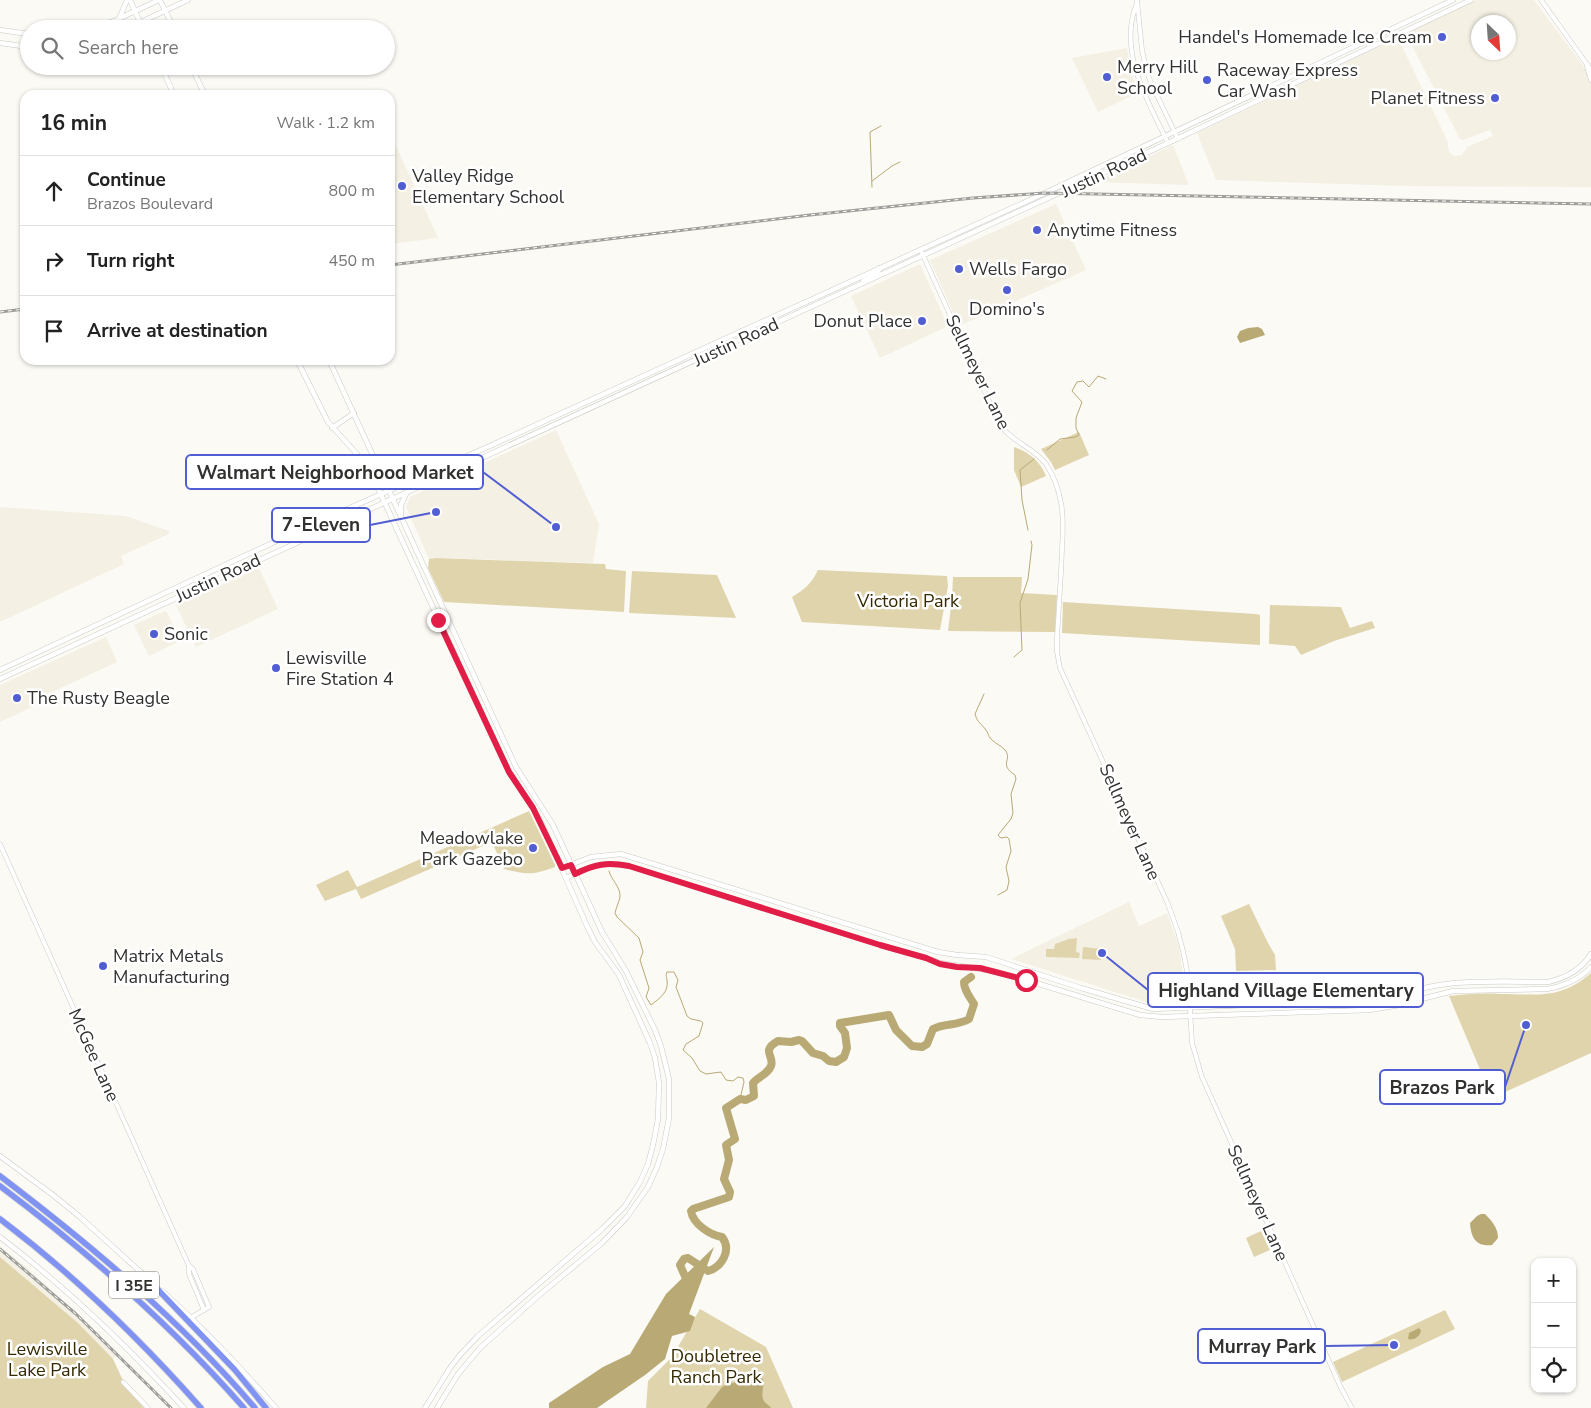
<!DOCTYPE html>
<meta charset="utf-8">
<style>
:root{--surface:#fff;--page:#f6f6f6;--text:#222;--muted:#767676;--line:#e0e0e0}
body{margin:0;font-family:"Nunito Sans",sans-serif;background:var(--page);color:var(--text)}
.controls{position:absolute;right:15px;bottom:15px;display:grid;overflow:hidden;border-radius:10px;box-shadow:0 1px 4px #0004}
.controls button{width:45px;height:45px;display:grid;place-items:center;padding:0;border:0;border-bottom:1px solid var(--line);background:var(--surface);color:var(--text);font:25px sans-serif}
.compass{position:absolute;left:1471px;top:15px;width:45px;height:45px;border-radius:50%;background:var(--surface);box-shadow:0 1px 4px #0004;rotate:155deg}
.stop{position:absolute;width:15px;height:15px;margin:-11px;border:4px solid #e11d48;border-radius:50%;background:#fff}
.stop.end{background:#e11d48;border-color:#fff;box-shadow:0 1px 5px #0008}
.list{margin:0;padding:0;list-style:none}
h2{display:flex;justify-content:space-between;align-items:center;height:65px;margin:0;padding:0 20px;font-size:21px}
h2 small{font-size:16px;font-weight:400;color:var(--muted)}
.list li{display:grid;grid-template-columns:32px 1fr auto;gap:15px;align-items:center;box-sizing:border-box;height:70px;padding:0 20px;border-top:1px solid var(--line)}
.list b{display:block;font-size:19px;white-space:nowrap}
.list p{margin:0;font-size:16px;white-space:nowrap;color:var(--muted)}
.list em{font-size:16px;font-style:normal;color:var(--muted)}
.icon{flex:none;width:28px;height:28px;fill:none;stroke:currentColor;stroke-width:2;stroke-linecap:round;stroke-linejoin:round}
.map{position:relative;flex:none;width:1591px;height:1408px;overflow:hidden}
.search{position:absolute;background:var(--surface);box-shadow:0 1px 4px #0004;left:20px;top:20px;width:375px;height:55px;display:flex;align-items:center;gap:12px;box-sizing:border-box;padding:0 18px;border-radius:28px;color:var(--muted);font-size:19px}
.panel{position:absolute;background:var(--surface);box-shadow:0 1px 4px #0004;left:20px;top:90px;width:375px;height:275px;border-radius:15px}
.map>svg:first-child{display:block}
.built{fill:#f4f0e4;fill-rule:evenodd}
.green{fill:#e0d4ad}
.water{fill:#b9a974}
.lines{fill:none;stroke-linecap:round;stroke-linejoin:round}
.stream{stroke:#b9a974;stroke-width:1}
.river{stroke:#b9a974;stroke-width:8}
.tertiary-casing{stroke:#cbcac5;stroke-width:5}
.secondary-casing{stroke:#cbcac5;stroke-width:5.5}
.motorway-casing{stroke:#d6d6d5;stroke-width:7}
.tertiary{stroke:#fff;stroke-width:4}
.secondary{stroke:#fff;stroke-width:4.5}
.motorway{stroke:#8193f2;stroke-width:5.5}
.rail-casing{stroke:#9e9e9a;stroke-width:3}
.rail{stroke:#fff;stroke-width:1;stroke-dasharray:4;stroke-linecap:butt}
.route{stroke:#e11d48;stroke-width:6}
.poi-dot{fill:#515dd3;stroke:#fff;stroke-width:2}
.labels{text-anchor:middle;stroke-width:5;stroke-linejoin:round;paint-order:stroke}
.shield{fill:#fff;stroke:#6f6f6d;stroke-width:1}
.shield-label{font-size:16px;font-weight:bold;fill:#31312f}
.poi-label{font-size:18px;fill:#31312f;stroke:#fff;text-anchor:start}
.street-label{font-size:18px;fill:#31312f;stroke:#fff}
.park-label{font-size:18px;fill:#352900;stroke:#fff}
.leader{fill:none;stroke:#515dd3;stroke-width:2}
.callout-dot{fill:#515dd3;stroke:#fff;stroke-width:2}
.callout{fill:#fff;stroke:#515dd3;stroke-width:2}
.callout-label{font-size:19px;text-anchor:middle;font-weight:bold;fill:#31312f}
</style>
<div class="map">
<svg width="1591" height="1408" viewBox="0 0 1591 1408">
<rect width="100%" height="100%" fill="#fbfaf5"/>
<g class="built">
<path d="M1476,0h58l54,72 3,6v109l-185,-1 -190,-6 -19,-47 201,-95 50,104v5l2,6 5,3 7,-1 5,-8 26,-11 -3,-6 -27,10 -3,-1 -54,-105zM1478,22h30v30h-30z"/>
<path d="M1127,48l3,20 8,25 -40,19 -26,-54z"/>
<path d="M390,133l48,105 -48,6z"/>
<path d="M1173,145l16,40 -96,-3 63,-29z"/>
<path d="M1056,204l30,66 -127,56 -29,-66z"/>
<path d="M920,264l28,62 -68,32 -29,-62z"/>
<path d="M556,430l43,94 -6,39 -153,-5 -11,1 -23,-52 4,-10z"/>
<path d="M0,507l126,9 43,15v3l-48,22 3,8 -124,58z"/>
<path d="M259,568l19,41 -82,38 -20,-42z"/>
<path d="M165,611l2,1 13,29 -31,15 -15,-31z"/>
<path d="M106,637l11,25 -76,35 2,5 -43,20v-37z"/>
<path d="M1129,902l10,24 28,-13 12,34 5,35v21h-30l-11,-2 -132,-42z"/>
<path d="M0,1247l25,19 93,87 -5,6 -35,-36 -78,-66z"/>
</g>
<g class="green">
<path d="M1079,432l10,23 -34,15 -4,-8 -10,-13z"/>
<path d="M1014,447c15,5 26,14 32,29l-25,11 -7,-17z"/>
<path d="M436,558l169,6 1,5 20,2 -2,41 -180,-10 -16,-34 1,-9z"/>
<path d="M818,570l129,6 1,10 -8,44 -138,-8 -10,-25c12,-7 20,-14 26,-27z"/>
<path d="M632,571l85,4 19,43 -107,-5z"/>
<path d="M953,577h69l-1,16 36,2 -2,37 -107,-1 4,-33z"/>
<path d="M1063,602l193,12 4,1v30l-198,-12z"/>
<path d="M1270,605l71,2 9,21 22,-7 3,7 -41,13 -33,14 -6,-9 -26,-2z"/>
<path d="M529,811l26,54v2c-21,8 -30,8 -51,2l-12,-27 -131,57 -5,-10 -31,12 -9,-16 32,-15 9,17z"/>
<path d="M1249,904l19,39 7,12 1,15 -40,1 -1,-22 -14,-33z"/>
<path d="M1077,938l-1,14 4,1 -1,5 -33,-1v-8h8l1,-5 14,-5z"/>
<path d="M1083,947l19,2 -1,11 -19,-1z"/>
<path d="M1591,973v80l-99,45 -43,-102c17,-2 34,-3 51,-2 38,0 60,6 91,-21z"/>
<path d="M1263,1230l9,19 -18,8 -8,-19z"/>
<path d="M0,1257l78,66 35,36 14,30 17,19h-144z"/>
<path d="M700,1309l66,38 27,61h-147l2,-27 24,-24z"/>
<path d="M1445,1310l10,19 -113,53 -9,-20z"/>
</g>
<g class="water">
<path d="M1258,327l4,2 3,6 -25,8 -3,-6 3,-6 8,-3z"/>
<path d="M1481,1214h4c7,7 13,14 13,24l-6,7c-16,2 -21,-7 -22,-22l7,-7z"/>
<path d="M714,1247l-25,67 6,3 -5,14 -18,5 -7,23 -20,16 -48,33h-48v-5l54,-36 27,-13 36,-60z"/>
<path d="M1419,1328l2,3c-1,5 -7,10 -13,8l1,-6z"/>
<path d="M758,1378l5,1c2,7 -3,15 1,22 2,3 5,4 7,7h-65l16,-21 6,-3z"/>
</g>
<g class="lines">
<g class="stream">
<path d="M872,181l20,-15 8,-4"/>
<path d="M872,187l-2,-55 11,-6"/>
<path d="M1047,450l13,-11 15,-2 4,-2 -3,-7v-10l6,-16 -10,-11 5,-9 6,-1 6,6 9,-11 8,3"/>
<path d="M1028,530l-6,-30 -2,-30 14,-11"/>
<path d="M1014,657l8,-7 -2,-47 8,-24 4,-34 -1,-4"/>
<path d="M984,694l-9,20c3,10 6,9 11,16 3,4 2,7 6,10 4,4 10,6 13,10 8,10 -7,14 10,25l1,4 -5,15 2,19 -2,6 -13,16 3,3 6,-1 2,2 2,12 -5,16 3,14 -2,9 -9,5"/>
<path d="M609,871c2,9 12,16 11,26 -1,5 -4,11 -5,16l2,4 22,21 4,14 -3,8 9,28 -3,9 5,8c9,-7 18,-13 16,-25 -1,-8 -2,0 0,-8h7l4,8 -2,7 11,29 4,3 10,2 2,2 -4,13 -13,8 -3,6 9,8 8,13 6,3 15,-2 5,8 7,1 5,-4 5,1 1,4 -4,17"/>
</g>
<path class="river" d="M688,1283l-8,-18 4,-6 4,-1 20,13c14,-4 24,-21 14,-34 -12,-2 -29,-13 -31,-26l2,-2 36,-12 1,-5 -6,-13 5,-19 -3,-15 9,-6 -9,-31 14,-9 6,1 8,-4 -1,-13c5,-6 15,-9 18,-17 4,-10 -11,-15 7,-25l13,1 8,-2 3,1 11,12 10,3 6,5 7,1 8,-5 3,-9 -2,-15 -5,-7v-3l49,-8 7,15 16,16 10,1 5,-3 6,-15c12,-6 25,-3 36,-10l5,-15c-4,-7 -10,-13 -10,-22l7,-5"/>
<defs>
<g id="tertiary">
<path d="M1137,0l5,50 5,22 4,11 27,56"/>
<path d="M1541,0l50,70"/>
<path d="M1137,3c-20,48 11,98 31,140"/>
<path d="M1587,67l4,13"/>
<path d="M922,253l78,172c13,18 33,22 46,39 7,11 13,26 15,39 3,15 2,31 1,46 -1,29 -3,58 -5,87v16l3,16 108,236 10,28 5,19 5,25 4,67 10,34 139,311 11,20"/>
<path d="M0,844l189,422v8l15,36"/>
<path d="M189,1266l4,3 16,38 -17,10"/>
<path d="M123,1382l25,26"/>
</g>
<g id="secondary">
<path d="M130,0l13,29"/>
<path d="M160,0l14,29"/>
<path d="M119,19l8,-19"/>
<path d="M91,29l25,-9 43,-20"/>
<path d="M126,29l62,-29"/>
<path d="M0,30l29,4"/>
<path d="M0,43l29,4"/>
<path d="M161,66l13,29"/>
<path d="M191,66l14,29"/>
<path d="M863,281l15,-8 1,-5"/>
<path d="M297,360l31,62 37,41 11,21 133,288 24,36 8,14 46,104 8,16 24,33 31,68 5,15 4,25 -1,36 -5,26 -5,19 -8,18 -15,24 -23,23 -124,107 -18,19 -10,13 -25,40"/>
<path d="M329,360l187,407 37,58 49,107 24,39 29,59 6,16 8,33v39l-6,31 -6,18 -9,20 -21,30 -25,26 -64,53 -58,52 -22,26 -21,34"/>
<path d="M332,428l22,-15"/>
<path d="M401,515v-10l5,-11"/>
<path d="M0,670l300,-140 192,-85 553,-252 408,-193"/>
<path d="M0,679l1168,-536 303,-143"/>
<path d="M562,868l29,-11 30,-3 317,98 19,3 29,2 95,31 72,21 214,-9c27,-3 53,-13 80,-16 33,-4 68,-2 101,-2 18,-4 33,-12 43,-28"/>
<path d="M566,878c24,-12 35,-17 63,-12l251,79 47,13 13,5 53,8 33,9 114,35 22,2 207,-7 25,-4 59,-15 94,-2c17,-3 32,-9 44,-22"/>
<path d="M0,1156l53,39 27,22 65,59"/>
<path d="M0,1237c67,51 128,110 184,171"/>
<path d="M162,1291c41,36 78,76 114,117"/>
</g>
<g id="motorway">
<path d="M0,1176c92,70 180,144 255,232"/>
<path d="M0,1186c88,66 171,139 244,222"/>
<path d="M0,1219c74,56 140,120 201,189"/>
<path d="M143,1274l92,96 31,38"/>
</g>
</defs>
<use href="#tertiary" class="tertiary-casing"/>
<use href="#secondary" class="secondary-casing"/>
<use href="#motorway" class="motorway-casing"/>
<use href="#tertiary" class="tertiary"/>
<use href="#secondary" class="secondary"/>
<use href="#motorway" class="motorway"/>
<defs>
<g id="rail">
<path d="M390,265l420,-50 163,-17 72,-5 546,11"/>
<path d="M0,312l25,-3"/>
<path d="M0,1249l76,65 95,94"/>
</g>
</defs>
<use href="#rail" class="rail-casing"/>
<use href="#rail" class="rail"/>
</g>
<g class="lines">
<path class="route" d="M438,620l71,152 24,36 29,60 9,-3 4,9c20,-10 32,-12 54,-8l251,79 46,13 14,6 17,3 23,1 46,12"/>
</g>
<g class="poi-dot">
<circle cx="1442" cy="37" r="5"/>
<circle cx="1107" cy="77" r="5"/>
<circle cx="1207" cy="80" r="5"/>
<circle cx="1495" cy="98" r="5"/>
<circle cx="402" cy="186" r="5"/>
<circle cx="1037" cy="230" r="5"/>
<circle cx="959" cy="269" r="5"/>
<circle cx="1007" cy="290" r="5"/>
<circle cx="922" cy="321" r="5"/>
<circle cx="154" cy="634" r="5"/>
<circle cx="276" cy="668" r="5"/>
<circle cx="17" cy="698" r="5"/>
<circle cx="533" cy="848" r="5"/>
<circle cx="103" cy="966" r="5"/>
</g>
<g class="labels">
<rect class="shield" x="109" y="1271.5" width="50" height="27" rx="4"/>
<g class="shield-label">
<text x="134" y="1291">I 35E</text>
</g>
<g class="poi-label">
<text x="1432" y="43" text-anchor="end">Handel's Homemade Ice Cream</text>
<text x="1117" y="73">Merry Hill<tspan x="1117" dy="21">School</tspan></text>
<text x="1217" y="76">Raceway Express<tspan x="1217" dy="21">Car Wash</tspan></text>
<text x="1485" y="104" text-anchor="end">Planet Fitness</text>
<text x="412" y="182">Valley Ridge<tspan x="412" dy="21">Elementary School</tspan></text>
<text x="1047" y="236">Anytime Fitness</text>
<text x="969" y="275">Wells Fargo</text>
<text x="1007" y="315" text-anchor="middle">Domino's</text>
<text x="912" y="327" text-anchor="end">Donut Place</text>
<text x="164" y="640">Sonic</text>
<text x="286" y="664">Lewisville<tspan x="286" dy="21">Fire Station 4</tspan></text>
<text x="27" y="704">The Rusty Beagle</text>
<text x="523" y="844" text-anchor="end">Meadowlake<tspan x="523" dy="21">Park Gazebo</tspan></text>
<text x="113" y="962">Matrix Metals<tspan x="113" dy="21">Manufacturing</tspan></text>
</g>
<g class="street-label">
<text transform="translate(1104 173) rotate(-25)" y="6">Justin Road</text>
<text transform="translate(736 342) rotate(-25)" y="6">Justin Road</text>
<text transform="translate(978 372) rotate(64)" y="6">Sellmeyer Lane</text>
<text transform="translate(218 578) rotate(-25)" y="6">Justin Road</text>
<text transform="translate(1130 822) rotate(66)" y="6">Sellmeyer Lane</text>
<text transform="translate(94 1055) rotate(66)" y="6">McGee Lane</text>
<text transform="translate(1258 1203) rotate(66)" y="6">Sellmeyer Lane</text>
</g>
<g class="park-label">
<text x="908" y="607">Victoria Park</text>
<text x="47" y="1355">Lewisville<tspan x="47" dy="21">Lake Park</tspan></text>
<text x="716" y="1362">Doubletree<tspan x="716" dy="21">Ranch Park</tspan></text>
</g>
</g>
<path class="leader" d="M556 527L483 472M436 512L370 525M1102 953L1148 990M1526 1025L1505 1087M1394 1345L1325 1346"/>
<g class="callout-dot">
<circle cx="556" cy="527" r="5"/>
<circle cx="436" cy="512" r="5"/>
<circle cx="1102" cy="953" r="5"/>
<circle cx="1526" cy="1025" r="5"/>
<circle cx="1394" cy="1345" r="5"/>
</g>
<g class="callout">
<rect x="186" y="455" width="297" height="34" rx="5"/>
<rect x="272" y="508" width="98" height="34" rx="5"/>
<rect x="1148" y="973" width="275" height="34" rx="5"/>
<rect x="1380" y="1070" width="125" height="34" rx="5"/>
<rect x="1198" y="1329" width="127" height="34" rx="5"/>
</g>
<g class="callout-label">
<text x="335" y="479">Walmart Neighborhood Market</text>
<text x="321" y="531">7-Eleven</text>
<text x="1286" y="997">Highland Village Elementary</text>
<text x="1442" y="1094">Brazos Park</text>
<text x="1262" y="1353">Murray Park</text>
</g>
</svg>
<div class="controls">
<button>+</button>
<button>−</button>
<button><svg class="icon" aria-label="locate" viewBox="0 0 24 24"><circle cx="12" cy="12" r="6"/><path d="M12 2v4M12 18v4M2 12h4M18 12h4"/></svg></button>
</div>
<svg class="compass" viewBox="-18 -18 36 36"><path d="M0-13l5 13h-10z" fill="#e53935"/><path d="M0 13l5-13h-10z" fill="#767676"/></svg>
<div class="stop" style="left:1026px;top:980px"></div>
<div class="stop end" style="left:438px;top:620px"></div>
<div class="search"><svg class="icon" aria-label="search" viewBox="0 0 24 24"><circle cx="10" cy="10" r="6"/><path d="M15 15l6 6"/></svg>Search here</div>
<section class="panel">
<h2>16 min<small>Walk · 1.2 km</small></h2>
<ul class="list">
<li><svg class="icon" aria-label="ahead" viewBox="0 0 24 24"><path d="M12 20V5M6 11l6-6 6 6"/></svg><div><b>Continue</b><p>Brazos Boulevard</p></div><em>800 m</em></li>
<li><svg class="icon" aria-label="right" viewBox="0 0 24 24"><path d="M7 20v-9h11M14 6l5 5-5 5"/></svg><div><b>Turn right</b></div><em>450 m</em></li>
<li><svg class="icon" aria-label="arrive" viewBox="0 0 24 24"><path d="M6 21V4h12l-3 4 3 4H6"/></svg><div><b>Arrive at destination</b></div></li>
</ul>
</section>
</div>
